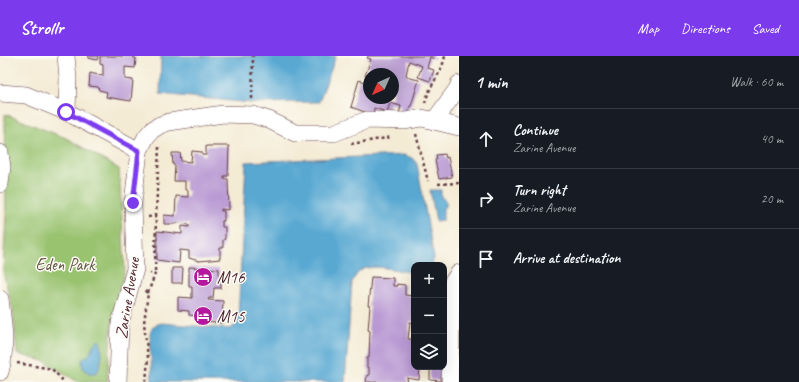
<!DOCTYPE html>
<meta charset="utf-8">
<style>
:root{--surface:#171b24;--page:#242831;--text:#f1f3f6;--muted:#9ea1a6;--line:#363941;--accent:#7c3aed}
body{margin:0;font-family:Caveat,sans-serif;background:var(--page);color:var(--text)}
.controls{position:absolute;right:12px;bottom:12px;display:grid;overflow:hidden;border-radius:8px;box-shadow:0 4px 16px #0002}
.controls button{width:36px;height:36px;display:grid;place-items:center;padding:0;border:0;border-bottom:1px solid var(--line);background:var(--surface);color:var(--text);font:20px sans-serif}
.compass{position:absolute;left:363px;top:12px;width:36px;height:36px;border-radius:50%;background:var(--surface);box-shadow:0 4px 16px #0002;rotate:225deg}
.stop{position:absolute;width:12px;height:12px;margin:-9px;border:3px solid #7c3aed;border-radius:50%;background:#fff}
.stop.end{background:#7c3aed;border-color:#fff;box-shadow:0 1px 4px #0008}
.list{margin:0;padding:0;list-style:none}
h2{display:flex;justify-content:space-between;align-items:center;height:52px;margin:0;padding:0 16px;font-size:17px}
h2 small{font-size:13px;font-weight:400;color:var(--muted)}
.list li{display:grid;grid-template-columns:26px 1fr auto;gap:12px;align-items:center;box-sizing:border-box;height:60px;padding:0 16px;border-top:1px solid var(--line)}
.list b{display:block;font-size:15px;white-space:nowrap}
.list p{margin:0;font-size:13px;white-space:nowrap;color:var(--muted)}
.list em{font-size:13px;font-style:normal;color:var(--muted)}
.icon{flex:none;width:22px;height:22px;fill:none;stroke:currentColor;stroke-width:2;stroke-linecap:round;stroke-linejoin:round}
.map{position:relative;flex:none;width:459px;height:326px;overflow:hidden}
header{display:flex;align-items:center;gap:24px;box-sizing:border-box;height:56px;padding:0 20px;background:var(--accent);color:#fff}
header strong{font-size:19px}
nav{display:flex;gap:22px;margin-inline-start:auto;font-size:14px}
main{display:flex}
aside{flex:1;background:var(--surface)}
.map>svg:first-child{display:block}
.green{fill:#9ac36f;stroke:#72714d}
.water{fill:#58a8d2;stroke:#51647e}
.building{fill:#b899d3;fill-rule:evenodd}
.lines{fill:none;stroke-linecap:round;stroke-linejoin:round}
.street-casing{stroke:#643e44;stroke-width:18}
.path{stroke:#643e44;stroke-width:2.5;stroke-dasharray:3 3;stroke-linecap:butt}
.street{stroke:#fff;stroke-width:17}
.route{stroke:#7c3aed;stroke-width:5}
.labels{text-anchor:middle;stroke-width:3;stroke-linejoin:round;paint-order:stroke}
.park-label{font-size:17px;fill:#665843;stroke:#fdfcf7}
.poi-label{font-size:17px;fill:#4a1f2b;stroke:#fdfcf7;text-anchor:start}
.street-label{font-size:17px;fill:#4a1f2b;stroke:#fdfcf7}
</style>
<header>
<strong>Strollr</strong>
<nav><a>Map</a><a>Directions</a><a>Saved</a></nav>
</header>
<main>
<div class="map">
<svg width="459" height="326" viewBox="0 0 459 326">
<rect width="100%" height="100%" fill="#fdfcf7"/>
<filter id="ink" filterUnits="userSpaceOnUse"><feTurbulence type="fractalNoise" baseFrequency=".025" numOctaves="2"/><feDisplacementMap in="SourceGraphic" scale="8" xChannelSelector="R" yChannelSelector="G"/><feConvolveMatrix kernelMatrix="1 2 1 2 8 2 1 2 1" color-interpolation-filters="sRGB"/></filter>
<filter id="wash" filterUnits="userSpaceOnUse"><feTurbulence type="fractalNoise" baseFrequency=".012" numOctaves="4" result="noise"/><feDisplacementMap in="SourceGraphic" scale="16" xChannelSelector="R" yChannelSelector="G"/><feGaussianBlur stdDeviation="0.9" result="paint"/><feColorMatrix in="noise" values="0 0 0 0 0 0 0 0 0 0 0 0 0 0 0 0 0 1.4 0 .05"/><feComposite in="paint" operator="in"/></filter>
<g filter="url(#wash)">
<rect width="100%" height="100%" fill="#f4ebd4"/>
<path class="green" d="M5,58l61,24 53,31 6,101 -13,53 -5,59h-29l-34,-21 -27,-7 -4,-44 -10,-38 3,-55z"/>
<g class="water">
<path d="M161,0h175l-17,46 -67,1 -92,-9z"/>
<path d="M404,99l8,3 5,6 17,94 -3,7h-17v8c-13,-2 -38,-9 -50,-4 -6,2 -9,8 -12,13l-7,100h-193l-2,-48c2,-7 4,-9 11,-11l69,6 6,-4 2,-7 8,-156z"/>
<path d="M430,134h11v7c4,3 6,4 5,9l-3,2v12l-7,1z"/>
<path d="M99,284c5,8 3,25 -2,33h-8l-6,-5 -1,-8 8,-6 3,-9z"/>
</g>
<g id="blocks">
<g class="building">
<path d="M88,0h10l-1,4 -9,-2z"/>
<path d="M100,0h33l1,2h2l-1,10 -10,-1v12l8,1 -2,21 -25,-4 1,-5 -8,-2 -1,-3 -9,-1 1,-13 13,3v-11l-3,-1z"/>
<path d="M368,0h67l-1,3 -4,-2 -3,11 7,2 -4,11 -12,-4 4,-11 -13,-5 -3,14 4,3 9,2 -8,26h-1l-3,11 -8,-3 2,-8 -11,-3 -3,9 -13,-4 -1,7 -22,-8 8,-27 6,2 2,-5 -2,-1 6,-17 -4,-1zM369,18h24v24h-24z"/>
<path d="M206,90h23l-1,30h-4v3h4l1,31 -8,-1v2h3v10h-2v6h3v12l-2,1v8h-3v11l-21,2 -10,-3v-7l-9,-1 -1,13 -22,-3v-29l25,3v-8l7,1v-3l-14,-1v1h-11v-9l11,1 1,-20 12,1v-7h-3v-9h-11l1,-16h-2l-1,-12h8l1,8 10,1 1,-11 10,1v3h4z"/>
<path d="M445,98l1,4 2,-1 4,20 -13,2 -4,-19 2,-1 -1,-4z"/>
<path d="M189,211l30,2v9h2v10h-7l-1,10h-4l-1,2 15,1 -1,22 -25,-1v-6l-8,-1v-4l-11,-1v-13l14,1v-12h-3z"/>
<path d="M172,212h11l-1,15h-10z"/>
<path d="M371,221l22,1v8h4v-2l8,1v10l9,1v27l-4,-1 -2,17h6v28h6l-1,13 -12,-2 1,4h-42l1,-7 2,1v-8h-2v-10h2l1,-27 -2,-1 2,-24h-2z"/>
<path d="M430,311h12l-1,14 -11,-1z"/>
</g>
</g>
</g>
<g filter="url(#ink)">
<use href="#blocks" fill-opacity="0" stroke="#643e44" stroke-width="1"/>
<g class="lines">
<defs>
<g id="street">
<path d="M66,0l2,22 -1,34"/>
<path d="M0,37l26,2 41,17 72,39 -6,52 2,66 -15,54 -2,59"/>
<path d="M434,65l24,-33 1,-4"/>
<path d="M139,95l7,-14 6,-7 8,-5 9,-3 54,-8 30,1 16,5 26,13h39l33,-13 38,1 17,-3 37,9"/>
<path d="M0,97l2,14 -2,17"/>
<path d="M0,243c3,25 7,48 0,73"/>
<path d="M450,326l2,-99 7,-10"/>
</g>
</defs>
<use href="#street" class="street-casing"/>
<g class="path">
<path d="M252,43l1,-43"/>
<path d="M425,47c4,-17 17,-30 20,-47"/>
<path d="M416,78l12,47"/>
<path d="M351,88l41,-7"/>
<path d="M438,128l21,-1"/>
<path d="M156,160l3,-69"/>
<path d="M148,161l8,-1 -1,58"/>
<path d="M145,235l3,2 -4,30 4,35 -2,24"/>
<path d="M148,237l7,-19 -5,-1"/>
<path d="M17,307l35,6 12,13"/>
</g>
<use href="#street" class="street"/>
</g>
</g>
<g class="lines" filter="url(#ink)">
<path class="route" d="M66,56l73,39 -6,52"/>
</g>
<defs>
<symbol id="hotel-disc" viewBox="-11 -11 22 22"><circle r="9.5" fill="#b5179e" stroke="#fdfcf7"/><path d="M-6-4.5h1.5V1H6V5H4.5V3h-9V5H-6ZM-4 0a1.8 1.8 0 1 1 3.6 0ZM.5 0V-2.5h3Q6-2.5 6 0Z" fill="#fff"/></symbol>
</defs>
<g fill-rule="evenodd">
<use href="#hotel-disc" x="192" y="210" width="22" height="22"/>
<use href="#hotel-disc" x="192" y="249" width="22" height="22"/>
</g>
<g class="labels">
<g class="park-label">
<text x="65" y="214">Eden Park</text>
</g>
<g class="poi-label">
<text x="217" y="227">M16</text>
<text x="217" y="266">M15</text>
</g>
<g class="street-label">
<text transform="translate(127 242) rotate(-81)" y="6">Zarine Avenue</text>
</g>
</g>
</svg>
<div class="controls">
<button>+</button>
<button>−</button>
<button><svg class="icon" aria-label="layers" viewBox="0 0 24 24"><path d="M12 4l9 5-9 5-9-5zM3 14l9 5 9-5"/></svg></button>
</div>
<svg class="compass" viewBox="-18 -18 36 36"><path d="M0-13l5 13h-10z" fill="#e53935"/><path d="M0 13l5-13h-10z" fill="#9ea1a6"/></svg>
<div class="stop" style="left:66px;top:56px"></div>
<div class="stop end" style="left:133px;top:147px"></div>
</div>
<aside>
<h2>1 min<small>Walk · 60 m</small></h2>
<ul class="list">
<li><svg class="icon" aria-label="ahead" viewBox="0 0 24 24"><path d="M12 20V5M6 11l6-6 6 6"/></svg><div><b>Continue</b><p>Zarine Avenue</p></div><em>40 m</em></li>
<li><svg class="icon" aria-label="right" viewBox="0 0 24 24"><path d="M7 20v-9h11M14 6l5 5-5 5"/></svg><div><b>Turn right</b><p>Zarine Avenue</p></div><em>20 m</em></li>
<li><svg class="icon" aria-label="arrive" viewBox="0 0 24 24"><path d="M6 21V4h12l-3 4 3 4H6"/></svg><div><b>Arrive at destination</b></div></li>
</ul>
</aside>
</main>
